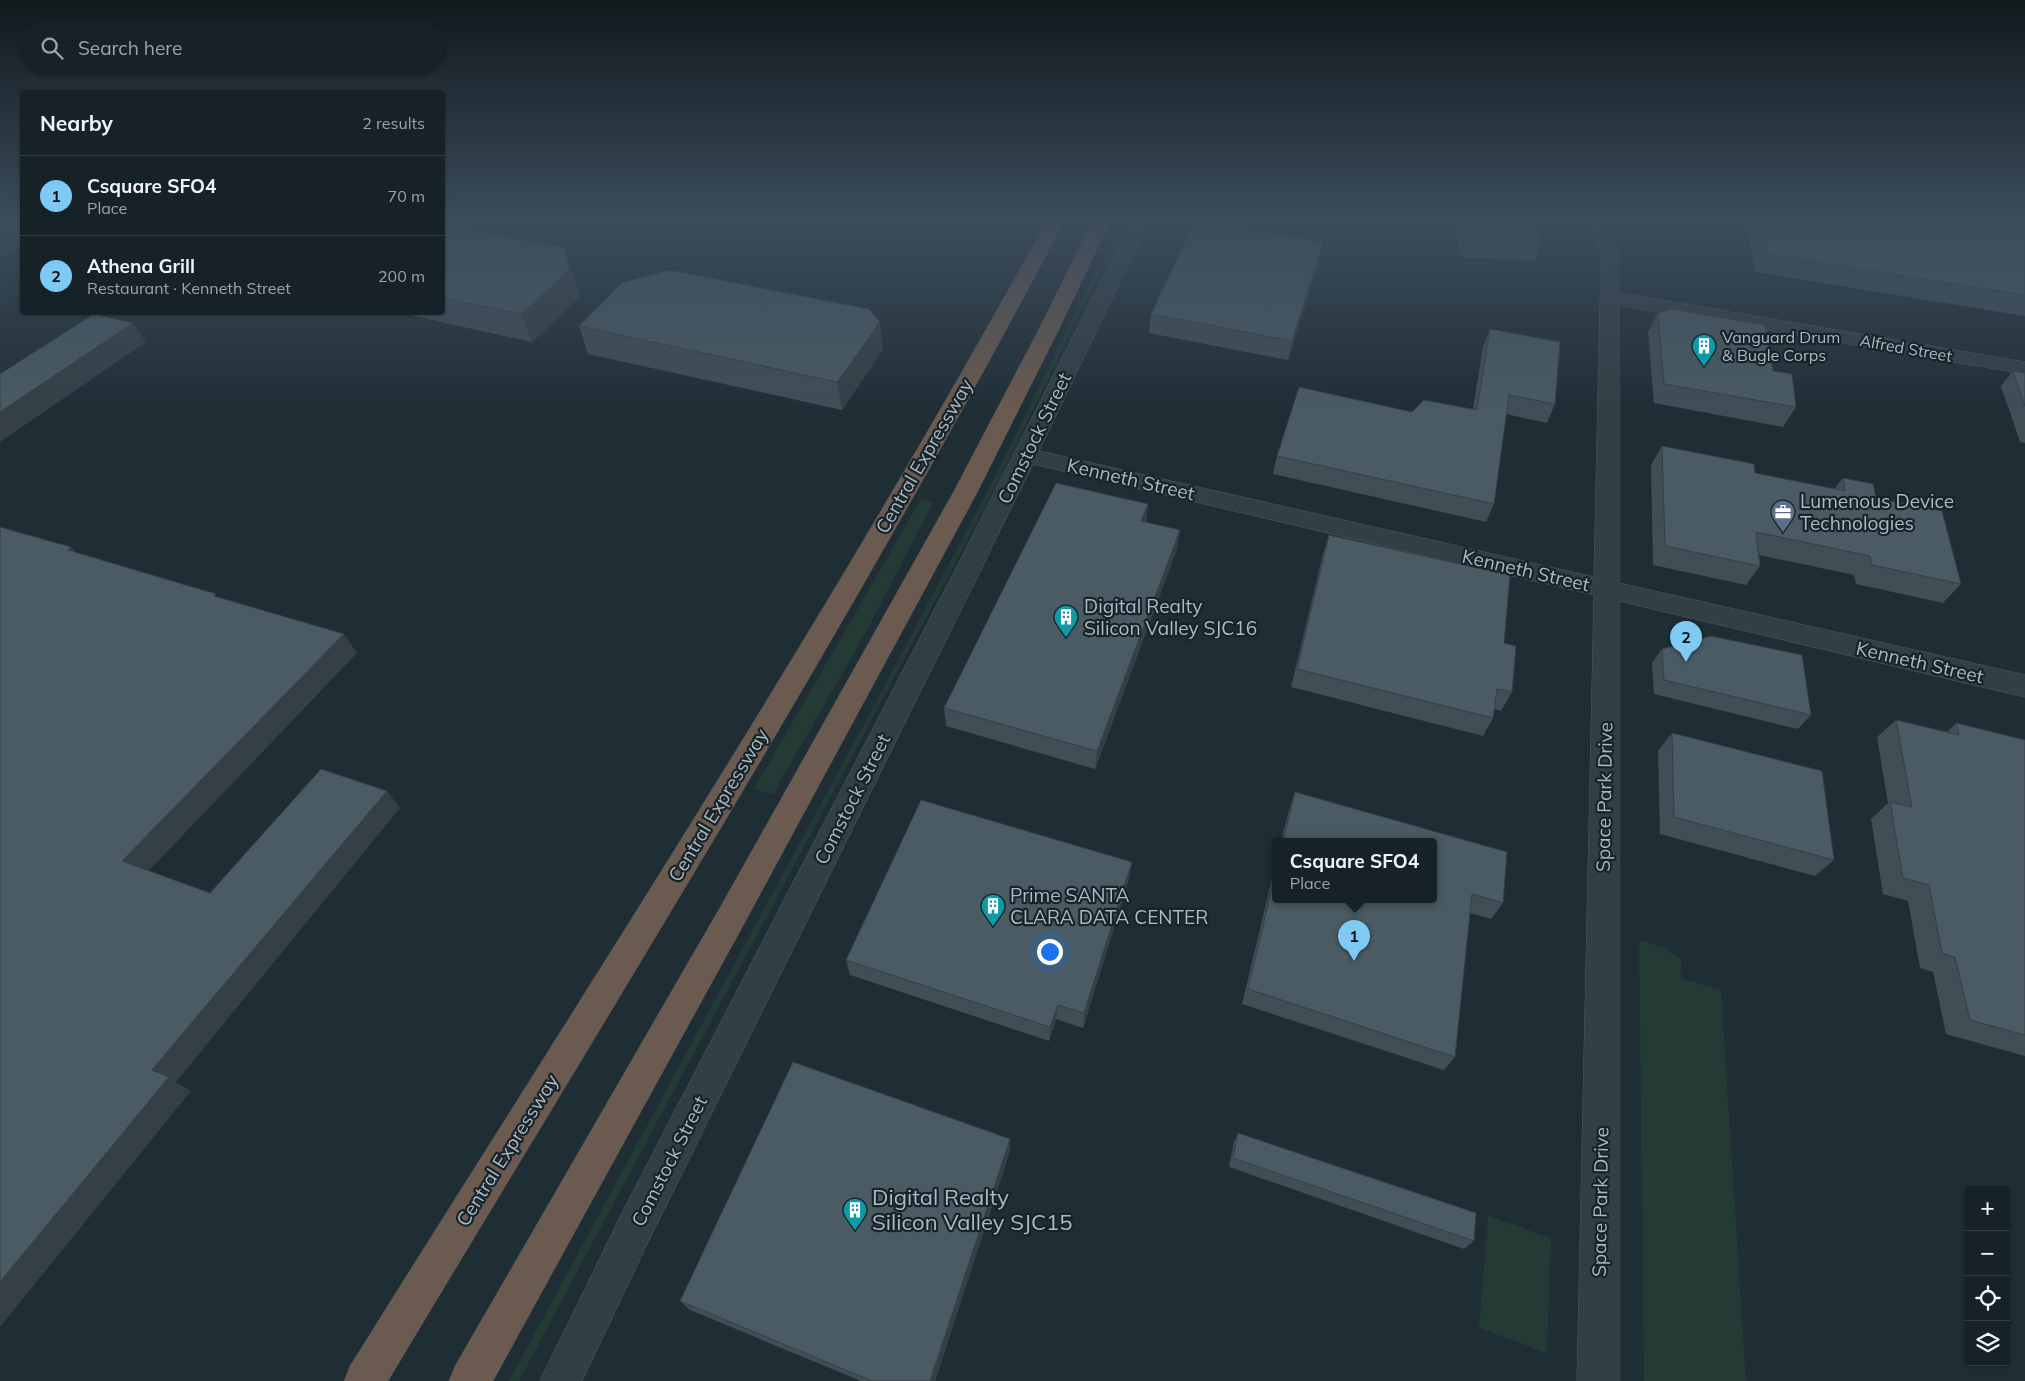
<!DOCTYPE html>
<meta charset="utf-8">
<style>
:root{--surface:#172228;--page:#242f34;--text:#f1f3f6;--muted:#9ea4a8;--line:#363f45;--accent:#7fcaf5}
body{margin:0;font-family:Mulish,sans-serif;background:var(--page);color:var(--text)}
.controls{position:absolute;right:15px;bottom:15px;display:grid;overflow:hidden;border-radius:5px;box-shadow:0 1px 4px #0004}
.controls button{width:45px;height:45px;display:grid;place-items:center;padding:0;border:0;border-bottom:1px solid var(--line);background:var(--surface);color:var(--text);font:25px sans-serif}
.you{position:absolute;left:1049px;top:951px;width:18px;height:18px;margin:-12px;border:4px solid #fff;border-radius:50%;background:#1a73e8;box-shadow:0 0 0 8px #1a73e833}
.badge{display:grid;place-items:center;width:32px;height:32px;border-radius:50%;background:var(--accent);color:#111;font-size:16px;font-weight:700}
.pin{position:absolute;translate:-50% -41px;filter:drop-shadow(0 1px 2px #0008)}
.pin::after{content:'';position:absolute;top:26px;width:18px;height:15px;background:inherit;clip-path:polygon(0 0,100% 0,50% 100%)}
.popup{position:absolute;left:1272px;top:838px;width:165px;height:65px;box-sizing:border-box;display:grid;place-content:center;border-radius:5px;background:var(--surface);filter:drop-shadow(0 1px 4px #0005);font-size:16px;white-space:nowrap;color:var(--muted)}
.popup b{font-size:19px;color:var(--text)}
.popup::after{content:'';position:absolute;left:50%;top:100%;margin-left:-10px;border:10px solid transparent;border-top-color:var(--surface)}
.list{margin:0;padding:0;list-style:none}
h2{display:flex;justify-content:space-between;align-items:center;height:65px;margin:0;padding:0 20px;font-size:21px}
h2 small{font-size:16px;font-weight:400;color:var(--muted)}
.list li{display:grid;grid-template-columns:32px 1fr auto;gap:15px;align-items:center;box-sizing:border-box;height:80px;padding:0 20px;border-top:1px solid var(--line)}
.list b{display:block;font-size:19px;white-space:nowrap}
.list p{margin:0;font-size:16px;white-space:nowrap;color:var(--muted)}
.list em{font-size:16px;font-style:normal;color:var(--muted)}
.icon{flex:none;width:28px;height:28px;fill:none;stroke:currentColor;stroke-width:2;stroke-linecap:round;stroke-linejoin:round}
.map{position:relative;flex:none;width:2025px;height:1381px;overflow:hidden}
.search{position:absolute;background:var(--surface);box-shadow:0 1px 4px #0004;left:20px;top:20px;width:425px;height:55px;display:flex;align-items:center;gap:12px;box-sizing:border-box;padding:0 18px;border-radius:28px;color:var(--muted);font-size:19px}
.panel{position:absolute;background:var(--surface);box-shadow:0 1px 4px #0004;left:20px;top:90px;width:425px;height:225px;border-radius:5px}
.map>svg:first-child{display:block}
.green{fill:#243a35}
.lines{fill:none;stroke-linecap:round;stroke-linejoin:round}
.minor-casing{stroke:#505d64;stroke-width:1}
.highway-casing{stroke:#3d4a50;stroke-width:1}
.minor{fill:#323f45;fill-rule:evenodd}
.highway{fill:#6b5a50;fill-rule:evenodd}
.wall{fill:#404e56}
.shaded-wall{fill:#344046}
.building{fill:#4a5b64;stroke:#344046}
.labels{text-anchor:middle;stroke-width:4.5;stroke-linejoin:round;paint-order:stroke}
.far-poi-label{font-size:16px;fill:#acbac3;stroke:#18242a;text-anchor:start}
.far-street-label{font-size:16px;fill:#acbac3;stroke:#18242a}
.street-label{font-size:19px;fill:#acbac3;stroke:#18242a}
.poi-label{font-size:19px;fill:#acbac3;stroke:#18242a;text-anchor:start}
.near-poi-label{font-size:22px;fill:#acbac3;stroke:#18242a;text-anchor:start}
</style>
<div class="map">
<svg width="2025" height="1381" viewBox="0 0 2025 1381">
<rect width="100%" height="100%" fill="#1f2e35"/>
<g class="green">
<path d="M1121,220h7l-48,93 -82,170 -479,898h-10l361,-668 121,-229z"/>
<path d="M921,499l12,4 -67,129 -93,162 -19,-5z"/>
<path d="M1639,940l27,8 15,12 1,18 39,12 25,391h-102z"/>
<path d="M1488,1216l63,22 -4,115 -68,-25z"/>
</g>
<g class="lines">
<defs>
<path id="minor" d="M1136,220h19l-11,12 -105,219 555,126 7,-317 -1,-13 -19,-27h18l19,27 1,46 406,69v12l-406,-69v278l406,92v22l-406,-96v780h-42l17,-786 -561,-131 -384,776 -67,141h-42l82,-168 345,-666 160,-318z"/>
<g id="highway">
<path d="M1047,220h18c-209,396 -447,777 -677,1161h-44l6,-15c237,-379 482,-754 697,-1146z"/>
<path d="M1093,220h18l-50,105 -83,166 -234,433 -251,457h-44l6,-15 267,-462 232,-413 87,-166z"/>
</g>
</defs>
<use href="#minor" class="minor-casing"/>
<use href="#highway" class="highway-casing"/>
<use href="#minor" class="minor"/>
<use href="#highway" class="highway"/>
</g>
<g class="wall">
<path d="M879,220h69l-4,5 -18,3z"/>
<path d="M1330,220h33l-2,5z"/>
<path d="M1452,220h83l7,23 -7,18 -74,-4z"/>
<path d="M1746,220h279v96l-270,-44z"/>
<path d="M442,224l131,51 7,22 -48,45 -136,-30h46z"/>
<path d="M1323,242l-4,19 -31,99 -139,-27 2,-19z"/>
<path d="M1658,313l115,58 23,36 -13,20 -129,-24 -6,-71z"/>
<path d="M579,326l304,23 -41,61 -254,-56z"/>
<path d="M1490,329l65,75 -8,19 -41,-9 -12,90 -8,18 -213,-48 4,-18 135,-44 61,-3 10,-62z"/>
<path d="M2013,371l12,2v70l-5,-1 -19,-56z"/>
<path d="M1662,446l93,27 79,16 9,-11 33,20 85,86 -18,19 -87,-19 -2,-9 -95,-20 1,11 -14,19 -93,-20 -2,-100z"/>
<path d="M1148,504l-2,18 31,27 -82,220 -149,-43 -2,-18z"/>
<path d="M1329,535l175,108 8,49 -11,19 -7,-2 -1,9 -10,18 -192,-49 32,-133z"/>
<path d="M1662,649l149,66 -13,14 -144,-35 -2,-31z"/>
<path d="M1896,720l51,12 9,-9 69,17v316l-79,-22 -13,-62 -13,-4 -12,-67 -25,-7 -12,-75 17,-16 -11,-66z"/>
<path d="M1672,733l162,127 -19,16 -155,-42 -2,-83z"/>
<path d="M1295,792l212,60 -4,51 -12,16 -21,-6 -15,144 -11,13 -202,-66 33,-138v34h158v-58h-152l8,-32z"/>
<path d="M1132,862l-3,17 -46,149 -27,-9 -7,22 -199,-66 -4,-15z"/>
<path d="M1238,1133l236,108 -10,8 -235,-82 5,-25z"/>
<path d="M1010,1151l-75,230h-74l-171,-71 -10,-9z"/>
</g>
<g class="shaded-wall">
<path d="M926,220h22l-4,5 -18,3z"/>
<path d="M22,221v24l-22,13v-24z"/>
<path d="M1323,242l-4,19 -31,99 4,-19z"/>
<path d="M564,248l16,49 -48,45 -11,-28z"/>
<path d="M880,322l3,27 -41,61 -5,-28z"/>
<path d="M133,323l13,19 -146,100v-30z"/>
<path d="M1148,504l-2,19 -5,-2z"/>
<path d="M1180,530l-3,19 -82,220 2,-18z"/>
<path d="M71,547l18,20 -21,-17z"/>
<path d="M344,634l13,19 -214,224 -21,-16z"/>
<path d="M387,791l13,17 -224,274 15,9 -191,236v-45l152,-212z"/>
<path d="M1132,862l-3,17 -46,149 1,-15z"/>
<path d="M1058,1005l-2,14 -7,22 1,-14z"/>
<path d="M1010,1139v12l-75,230h-5z"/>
</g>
<g class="building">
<path d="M0,220h22v1l-22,13z"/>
<path d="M1462,220h73l7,23 -75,-5z"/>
<path d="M1759,220h266v75l-259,-41z"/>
<path d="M1195,221l128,21 -31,99 -141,-27z"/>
<path d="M442,224l122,24 6,22 -49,44 -79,-16z"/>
<path d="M669,270l200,39 11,13 -43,60 -258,-56 43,-43z"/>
<path d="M1672,309l93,16 8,46 19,3 4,33 -132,-23 -6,-71z"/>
<path d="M94,314l39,9 -133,89v-38z"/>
<path d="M1490,329l70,13 -5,62 -46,-9 -15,109 -217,-48 22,-69 113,25 12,-12 53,10z"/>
<path d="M2013,371l12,2v33z"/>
<path d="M1662,446l92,18 1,9 90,18 -2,-13 30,6 3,14 66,13 19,73 -89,-19 -2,-9 -114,-24 4,34 -95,-20z"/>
<path d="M1056,483l92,21 -7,17 39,9 -83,221 -153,-43z"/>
<path d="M0,527l71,20 -3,3 148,44 -2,2 130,38 -222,227 88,32 111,-124 66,22 -235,279 17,7 -169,205z"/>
<path d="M1329,535l181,40 -6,68 12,3 -4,46 -15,-3 -4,29 -196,-49z"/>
<path d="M1711,636l91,19 9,60 -147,-35 -2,-31z"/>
<path d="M1896,720l63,15 -3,-12 69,17v295l-55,-15 -15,-63 -13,-4 -13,-68 -26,-7 -13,-76 22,5z"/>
<path d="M1672,733l150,38 12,89 -160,-43z"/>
<path d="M1295,792l212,60 -4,51 -31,-9 -17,163 -207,-68 27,-114v25h158v-58h-150z"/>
<path d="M921,800l211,62 -48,151 -26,-8 -8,22 -204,-67z"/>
<path d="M793,1062l217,77 -80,242h-58l-192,-80z"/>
<path d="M1238,1133l238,80 -2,28 -241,-83z"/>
</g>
<linearGradient id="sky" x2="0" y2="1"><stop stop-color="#11191d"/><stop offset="0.53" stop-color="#3c4c5c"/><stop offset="1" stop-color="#3c4c5c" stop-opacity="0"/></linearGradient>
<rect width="2025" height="413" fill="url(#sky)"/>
<defs>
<symbol id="building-pin" viewBox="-11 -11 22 30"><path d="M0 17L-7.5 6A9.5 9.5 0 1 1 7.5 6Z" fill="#0f9aa8" stroke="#18242a"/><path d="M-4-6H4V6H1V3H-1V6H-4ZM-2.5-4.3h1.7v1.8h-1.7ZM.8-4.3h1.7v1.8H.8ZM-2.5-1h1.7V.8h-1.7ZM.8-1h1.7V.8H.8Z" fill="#fff"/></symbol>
<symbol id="office-pin" viewBox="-11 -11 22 30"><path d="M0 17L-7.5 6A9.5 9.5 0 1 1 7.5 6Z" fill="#5c6f8a" stroke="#18242a"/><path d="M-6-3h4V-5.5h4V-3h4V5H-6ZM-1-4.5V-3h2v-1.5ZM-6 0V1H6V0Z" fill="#fff"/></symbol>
</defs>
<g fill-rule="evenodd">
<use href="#building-pin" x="1690" y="332" width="28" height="38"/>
<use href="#office-pin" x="1769" y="498" width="28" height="38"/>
<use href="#building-pin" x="1052" y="603" width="28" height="38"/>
<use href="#building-pin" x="979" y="892" width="28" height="38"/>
<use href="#building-pin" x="841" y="1196" width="28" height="38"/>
</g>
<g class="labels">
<g class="far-poi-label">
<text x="1722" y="343">Vanguard Drum<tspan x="1722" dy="18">&amp; Bugle Corps</tspan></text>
</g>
<g class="far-street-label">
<text transform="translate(1906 348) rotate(10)" y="6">Alfred Street</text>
</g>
<g class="street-label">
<text transform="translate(1034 438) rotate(-64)" y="7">Comstock Street</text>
<text transform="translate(924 456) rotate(-60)" y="7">Central Expressway</text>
<text transform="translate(1131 479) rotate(13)" y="7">Kenneth Street</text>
<text transform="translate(1526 570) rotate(13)" y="7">Kenneth Street</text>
<text transform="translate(1920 662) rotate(13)" y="7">Kenneth Street</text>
<text transform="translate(1604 797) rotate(-89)" y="7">Space Park Drive</text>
<text transform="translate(852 799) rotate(-63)" y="7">Comstock Street</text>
<text transform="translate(718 805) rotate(-59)" y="7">Central Expressway</text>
<text transform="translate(507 1150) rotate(-58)" y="7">Central Expressway</text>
<text transform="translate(669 1161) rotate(-63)" y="7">Comstock Street</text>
<text transform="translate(1600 1202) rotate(-89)" y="7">Space Park Drive</text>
</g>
<g class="poi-label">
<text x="1800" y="508">Lumenous Device<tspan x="1800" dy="22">Technologies</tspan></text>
<text x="1084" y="613">Digital Realty<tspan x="1084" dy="22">Silicon Valley SJC16</tspan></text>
<text x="1010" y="902">Prime SANTA<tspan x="1010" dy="22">CLARA DATA CENTER</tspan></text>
</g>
<g class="near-poi-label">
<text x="872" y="1205">Digital Realty<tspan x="872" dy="25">Silicon Valley SJC15</tspan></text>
</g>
</g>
</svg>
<div class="controls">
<button>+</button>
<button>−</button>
<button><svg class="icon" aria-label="locate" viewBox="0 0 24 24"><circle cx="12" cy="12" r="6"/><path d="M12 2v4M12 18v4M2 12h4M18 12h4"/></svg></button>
<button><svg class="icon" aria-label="layers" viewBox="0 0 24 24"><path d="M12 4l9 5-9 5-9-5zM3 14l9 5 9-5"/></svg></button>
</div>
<div class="you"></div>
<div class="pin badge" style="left:1354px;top:961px">1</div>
<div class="popup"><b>Csquare SFO4</b>Place</div>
<div class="pin badge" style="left:1686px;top:662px">2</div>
<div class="search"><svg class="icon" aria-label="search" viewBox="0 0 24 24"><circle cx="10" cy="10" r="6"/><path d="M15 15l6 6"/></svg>Search here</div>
<section class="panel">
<h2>Nearby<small>2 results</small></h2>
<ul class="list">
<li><span class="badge">1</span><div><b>Csquare SFO4</b><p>Place</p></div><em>70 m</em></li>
<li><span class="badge">2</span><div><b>Athena Grill</b><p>Restaurant · Kenneth Street</p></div><em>200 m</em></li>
</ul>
</section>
</div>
